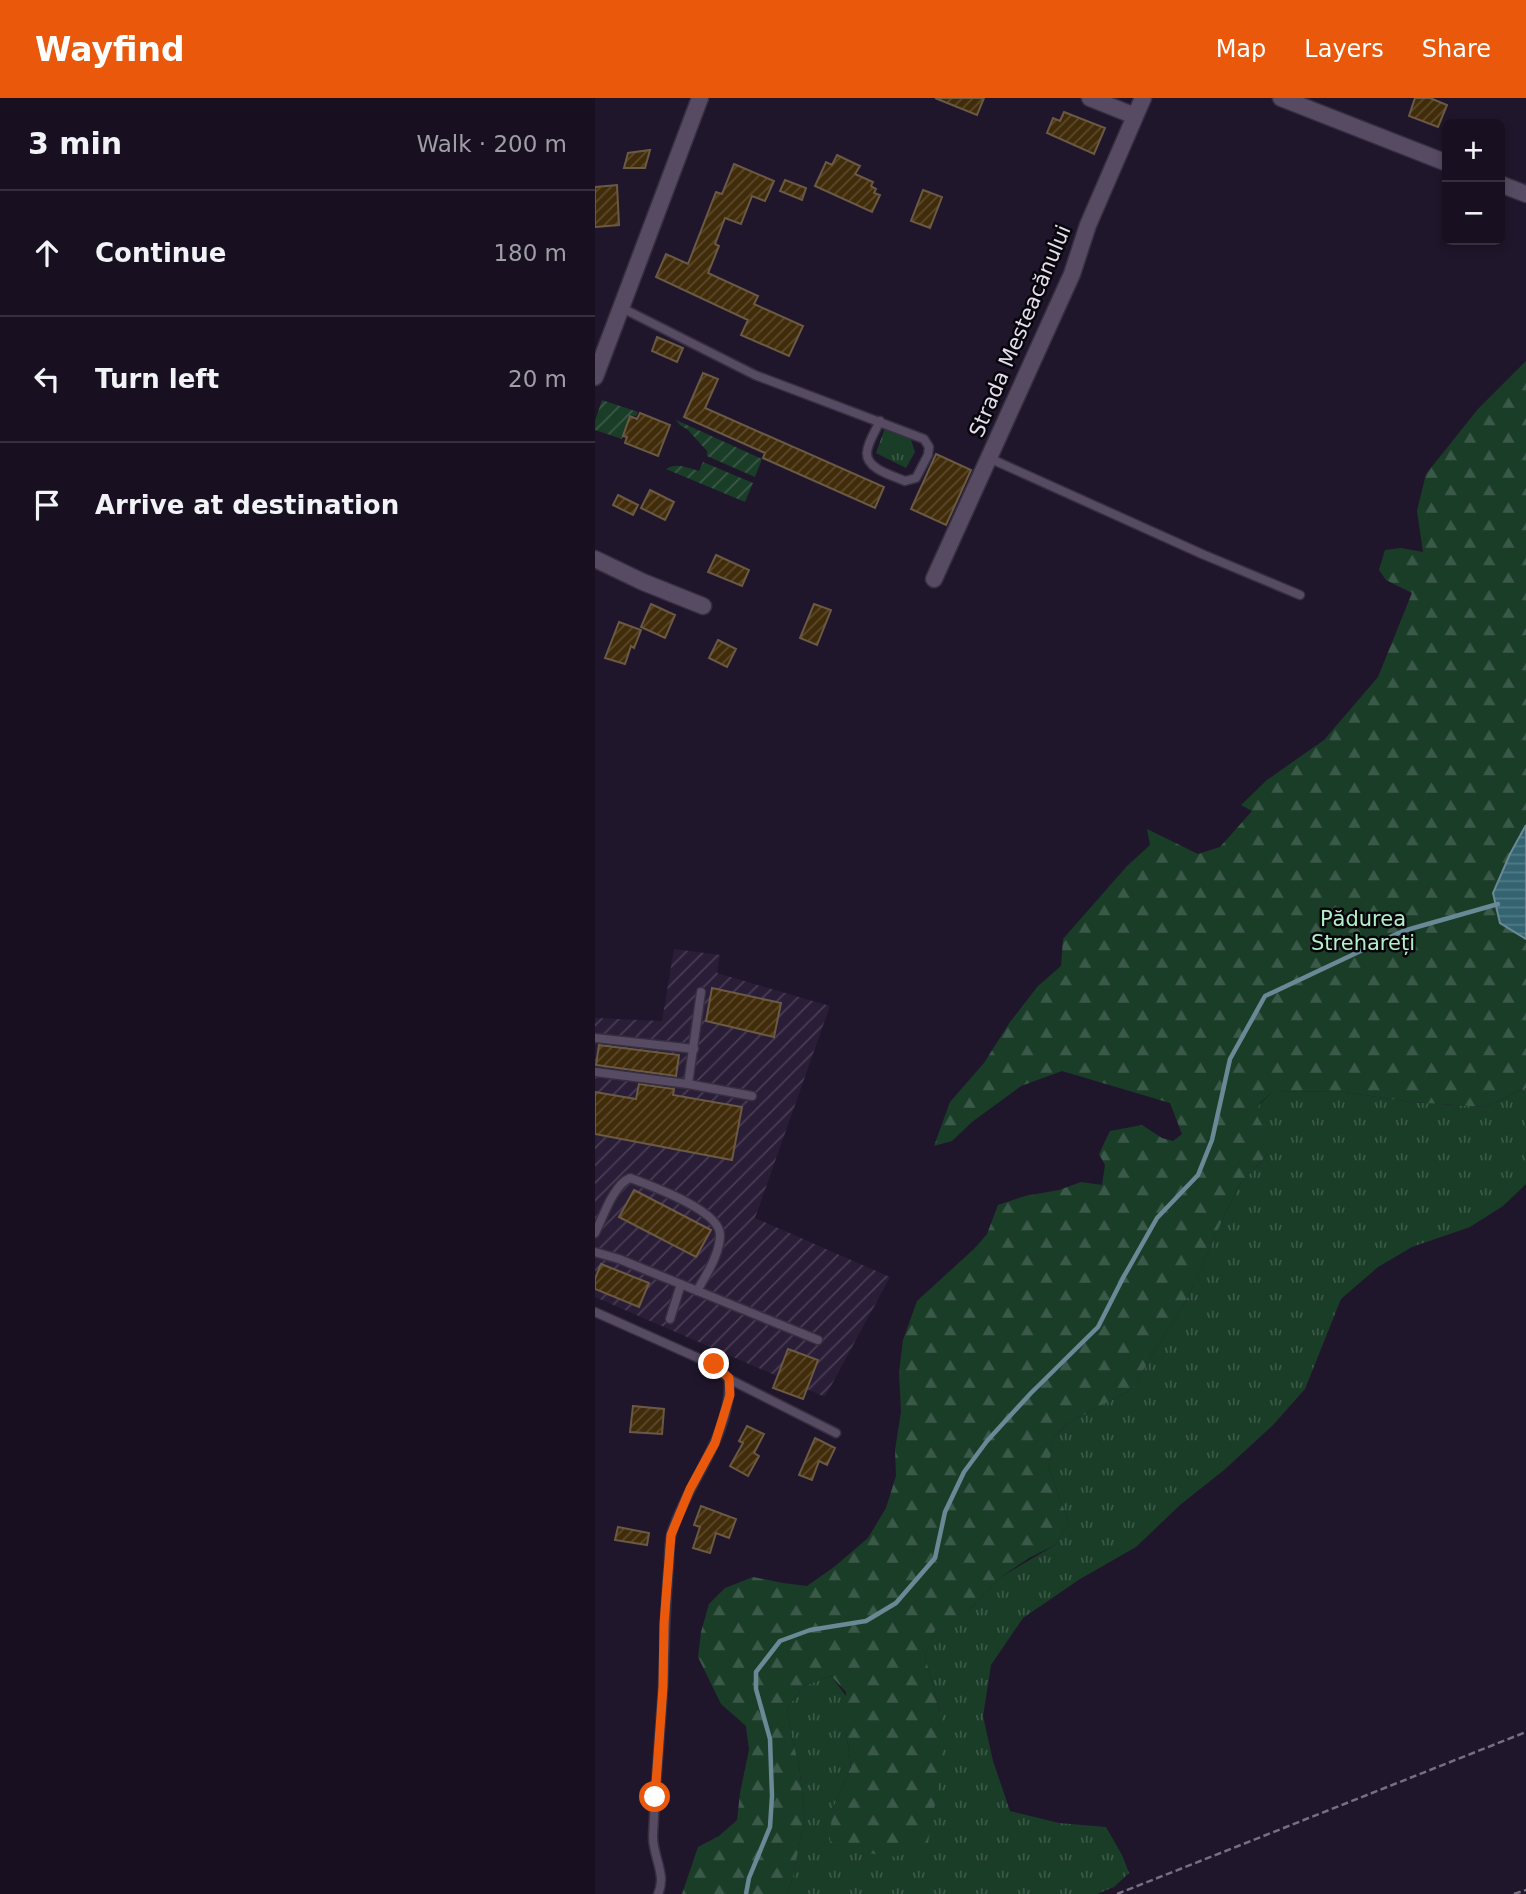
<!DOCTYPE html>
<meta charset="utf-8">
<style>
body{margin:0;font-family:"DejaVu Sans",sans-serif;background:#251e2d;color:#f1f3f6}
.controls{position:absolute;right:21px;top:21px;display:grid;overflow:hidden;border-radius:10px;box-shadow:0 4px 10px #0003}
.controls button{width:63px;height:63px;display:grid;place-items:center;padding:0;border:0;border-bottom:2px solid #36303e;background:#181020;color:#f1f3f6;font:35px sans-serif}
.stop{position:absolute;width:21px;height:21px;margin:-16px;border:5px solid #ea580c;border-radius:50%;background:#fff}
.stop.end{background:#ea580c;border-color:#fff;box-shadow:0 2px 7px #0008}
.list{margin:0;padding:0;list-style:none}
h2{display:flex;justify-content:space-between;align-items:center;height:91px;margin:0;padding:0 28px;font-size:30px}
h2 small{font-size:23px;font-weight:400;color:#9f9da5}
.list li{display:grid;grid-template-columns:46px 1fr auto;gap:21px;align-items:center;box-sizing:border-box;height:126px;padding:0 28px;border-top:2px solid #36303e}
.list b{display:block;font-size:26px;white-space:nowrap}
.list em{font-size:23px;font-style:normal;color:#9f9da5}
.icon{flex:none;width:38px;height:38px;fill:none;stroke:currentColor;stroke-width:2;stroke-linecap:round;stroke-linejoin:round}
.map{position:relative;flex:none;width:931px;height:1796px;overflow:hidden}
header{display:flex;align-items:center;gap:42px;box-sizing:border-box;height:98px;padding:0 35px;background:#ea580c;color:#fff}
header strong{font-size:33px}
nav{display:flex;gap:38px;margin-inline-start:auto;font-size:24px}
main{display:flex}
aside{flex:1;background:#181020}
.map>svg:first-child{display:block}
.industrial{fill:url(#industrial-furrows)}
.grass{fill:url(#grass-tufts)}
.forest{fill:url(#forest-firs)}
.garden{fill:url(#garden-furrows)}
.water{fill:url(#water-rules);stroke:#698996;stroke-width:2}
.lines{fill:none;stroke-linecap:round;stroke-linejoin:round}
.stream{stroke:#698996;stroke-width:4.5}
.building{fill:url(#building-hatch);stroke:#6b5a43;stroke-width:2}
.service-casing{stroke:#362f3f;stroke-width:11}
.minor-casing{stroke:#362f3f;stroke-width:19}
.path{stroke:#776e80;stroke-width:2.5;stroke-dasharray:7 3.5;stroke-linecap:butt}
.service{stroke:#564b63;stroke-width:8}
.minor{stroke:#564b63;stroke-width:16}
.route{stroke:#ea580c;stroke-width:9}
.labels{text-anchor:middle;dominant-baseline:central;stroke-width:5;stroke-linejoin:round;paint-order:stroke}
.street-label{font-size:21px;fill:#e5dfed;stroke:#08050c}
.park-label{font-size:21px;fill:#b2f1c6;stroke:#08050c}
</style>
<header>
<strong>Wayfind</strong>
<nav><a>Map</a><a>Layers</a><a>Share</a></nav>
</header>
<main>
<aside>
<h2>3 min<small>Walk · 200 m</small></h2>
<ul class="list">
<li><svg class="icon" aria-label="ahead" viewBox="0 0 24 24"><path d="M12 20V5M6 11l6-6 6 6"/></svg><div><b>Continue</b></div><em>180 m</em></li>
<li><svg class="icon" aria-label="left" viewBox="0 0 24 24"><path d="M17 20v-9H6M10 6l-5 5 5 5"/></svg><div><b>Turn left</b></div><em>20 m</em></li>
<li><svg class="icon" aria-label="arrive" viewBox="0 0 24 24"><path d="M6 21V4h12l-3 4 3 4H6"/></svg><div><b>Arrive at destination</b></div></li>
</ul>
</aside>
<div class="map">
<svg width="931" height="1796" viewBox="0 0 931 1796">
<defs>
<pattern id="industrial-furrows" width="10" height="10" patternUnits="userSpaceOnUse" patternTransform="scale(1.75)"><rect width="10" height="10" fill="#2a1d37"/><path d="M-1 1l2-2M0 10L10 0M9 11l2-2" fill="none" stroke="#493d54"/></pattern>
<pattern id="grass-tufts" width="24" height="20" patternUnits="userSpaceOnUse" patternTransform="scale(1.75)"><rect width="24" height="20" fill="#1a3d28"/><path d="M3 7l-1-3M5 7V3M7 7l1-3M15 17l-1-3M17 17v-4M19 17l1-3" fill="none" stroke="#3b5948"/></pattern>
<pattern id="forest-firs" width="22" height="20" patternUnits="userSpaceOnUse" patternTransform="scale(1.75)"><rect width="22" height="20" fill="#1a3d28"/><path d="M5 1l3.5 6h-7zM16 11l3.5 6h-7z" fill="#3b5948"/></pattern>
<pattern id="garden-furrows" width="10" height="10" patternUnits="userSpaceOnUse" patternTransform="scale(1.75)"><rect width="10" height="10" fill="#1a3d28"/><path d="M-1 1l2-2M0 10L10 0M9 11l2-2" fill="none" stroke="#3b5948"/></pattern>
<pattern id="water-rules" width="6" height="5" patternUnits="userSpaceOnUse" patternTransform="scale(1.75)"><rect width="6" height="5" fill="#346471"/><path d="M0 2.5h6" fill="none" stroke="#517a86"/></pattern>
<pattern id="building-hatch" width="6" height="6" patternUnits="userSpaceOnUse" patternTransform="scale(1.75)"><rect width="6" height="6" fill="#412c0a"/><path d="M-1 1l2-2M0 6l6-6M5 7l2-2" fill="none" stroke="#5c4a2e"/></pattern>
</defs>
<rect width="100%" height="100%" fill="#20162b"/>
<path class="industrial" d="M79,851l46,6 -3,18 113,33 -75,212 135,59 -65,120 -230,-100v-279l67,3z"/>
<path class="grass" d="M290,330l26,12 4,12 -9,16 -30,-15z
M931,990v96l-23,22 -33,21 -58,20 -34,20 -37,32 -36,90 -32,36 -49,45 -44,35 -44,42 -56,32 -57,39 -32,47 -8,51 10,45 17,50 49,12 47,4 16,28 7,18 -15,14 -17,7h-310l5,-14 13,-62 -6,-53 -7,-26 -5,-31 17,-22 27,-10 15,20v36l5,34 -19,45 109,-94 -16,-61 10,-27 35,-20 31,-32 54,-32 14,-22 -20,-54 4,-31 15,-15 63,-33 57,-93 37,-83 15,-30 28,-30 -8,-31 -5,-9 4,-9 13,-13 66,-1 72,11 75,5z"/>
<path class="forest" d="M931,263v727l-41,19 -75,-5 -72,-11 -66,1 -13,12 -3,10 15,27 -3,13 -28,30 -15,30 -37,83 -57,93 -63,33 -15,15 -4,31 20,54 -14,22 -26,13 -28,19 -31,32 -35,21 -10,26 16,61 1,49 -14,77 -33,14 -33,-5 -32,-11 2,-30 19,-45 -5,-34v-40l-15,-16 -27,10 -17,22 5,31 7,26 6,53 -13,62 -5,14h-105l16,-47 21,-11 18,-16 3,-27 9,-43 -3,-24 -25,-22 -23,-47 3,-25 8,-28 16,-16 28,-11 30,6 24,3 27,-19 34,-29 18,-30 10,-32 -1,-26 6,-38 -2,-40 4,-32 14,-39 58,-53 12,-14 11,-29 27,-9 34,-6 22,-8 21,3 3,-20 -6,-11 11,-23 32,-6 20,13 11,3 9,-7 -12,-31 -108,-32 -41,15 -49,36 -20,19 -18,5 16,-44 34,-39 26,-41 28,-36 23,-20 2,-27 64,-73 23,-21 -3,-16 51,25 22,-7 32,-36 -11,-6 26,-25 57,-40 54,-63 34,-84 -26,-13 -7,-10 6,-20 16,-2 22,4 -6,-41 9,-37 52,-65z"/>
<path class="garden" d="M7,302l36,12 -2,4 -6,-1 -8,24 -27,-9v-9z
M81,322l86,39 -7,18 -48,-21v-5l-19,-21 -8,-5z
M108,364l50,21 -8,19 -79,-33c10,-7 22,-1 33,2z"/>
<path class="water" d="M931,727v114l-26,-16 -7,-30 17,-39z"/>
<g class="lines">
<path class="stream" d="M151,1796l3,-16 21,-51 2,-31 -2,-57 -14,-50v-17l24,-31 30,-11 56,-9 30,-18 39,-45 10,-46 19,-40 23,-31 44,-48 67,-66 25,-49 34,-60 41,-43 14,-35 18,-81 35,-63 138,-65 95,-27"/>
</g>
<path class="building" d="M340,0h49l-7,17z
M820,0h15l17,7 -9,22 -29,-11z
M469,14l41,16 -11,26 -47,-21 6,-15 7,3z
M55,52l-5,18h-21l4,-15z
M242,57l23,11 -5,8 18,8 -2,4 5,3 -2,4 6,2 -8,17 -57,-26 11,-24 6,3z
M139,66l40,17 -9,20 -13,-5 -11,28 -16,-6 -10,26 4,2 -11,27 50,23 -4,8 49,22 -14,30 -48,-21 7,-15 -92,-43 10,-23 22,10 28,-72 6,2z
M190,82l21,8 -4,12 -22,-9z
M22,87l2,40 -24,2v-40z
M328,92l19,7 -12,31 -19,-7z
M62,239l26,11 -6,14 -25,-11z
M108,275l15,6 -13,29 179,79 -9,21 -112,-50 2,-5 -81,-36z
M45,315l30,12 -12,31 -33,-13 2,-6 -4,-1 7,-20 7,3z
M341,356l35,16 -25,55 -35,-16z
M55,392l24,12 -9,18 -24,-12z
M23,397l20,10 -5,10 -20,-10z
M121,457l33,15 -7,16 -34,-14z
M56,506l24,11 -10,23 -24,-11z
M219,506l17,6 -14,35 -17,-7z
M24,524l22,8 -7,18 -3,-2 -6,18 -20,-6z
M123,542l18,9 -9,18 -18,-9z
M117,890l69,15 -7,34 -68,-16z
M4,947l80,10 -3,21 -80,-11z
M44,986l35,5 -1,6 69,12 -10,53 -137,-26v-42l41,7z
M39,1092l77,40 -15,27 -77,-40z
M6,1166l48,19 -10,24 -44,-18v-10z
M193,1251l30,11 -15,39 -30,-11z
M38,1308l31,3 -2,25 -32,-2z
M152,1328l17,8 -10,19 5,3 -11,20 -18,-10 13,-23 -4,-2z
M220,1340l20,10 -8,17 -8,-4 -7,19 -13,-5z
M106,1408l35,13 -7,19 -13,-5 -6,20 -17,-5 7,-21 -6,-2z
M23,1429l31,6 -2,12 -32,-5z"/>
<g class="lines">
<defs>
<path id="service" d="M25,209l135,68 169,64 5,8 -1,8 -12,23 -11,3c-11,-5 -39,-12 -38,-28 0,-10 9,-23 13,-32
M394,360l213,96 98,41
M0,940l99,11
M0,974l93,12 64,12
M93,986l13,-92
M0,1135c8,-16 19,-49 35,-55 21,8 90,32 90,57 0,19 -14,40 -23,56
M0,1154l24,7 199,81
M0,1214l119,53 15,14c3,56 -41,102 -57,153 -3,10 -3,22 -3,32 -4,41 -4,82 -6,123 -3,50 -8,100 -10,150 0,20 14,38 5,57
M75,1221l11,-35
M134,1281l107,54"/>
<path id="minor" d="M495,0l45,18
M686,0l166,65
M905,86l26,10
M0,279l105,-279
M0,461l48,23 60,24
M339,481l138,-305 16,-49 55,-127"/>
</defs>
<use href="#service" class="service-casing"/>
<use href="#minor" class="minor-casing"/>
<path class="path" d="M522,1796l409,-162
M919,1796l12,-4"/>
<use href="#service" class="service"/>
<use href="#minor" class="minor"/>
</g>
<g class="lines">
<path class="route" d="M60,1699l8,-110 1,-64 7,-88 19,-46 25,-46 15,-48 -1,-17 -15,-14"/>
</g>
<g class="labels">
<g class="street-label">
<text transform="translate(425 233) rotate(-67)">Strada Mesteacănului</text>
</g>
<g class="park-label">
<text x="768" y="821">Pădurea<tspan x="768" dy="24">Strehareți</tspan></text>
</g>
</g>
</svg>
<div class="controls">
<button>+</button>
<button>−</button>
</div>
<div class="stop" style="left:60px;top:1699px"></div>
<div class="stop end" style="left:119px;top:1266px"></div>
</div>
</main>
